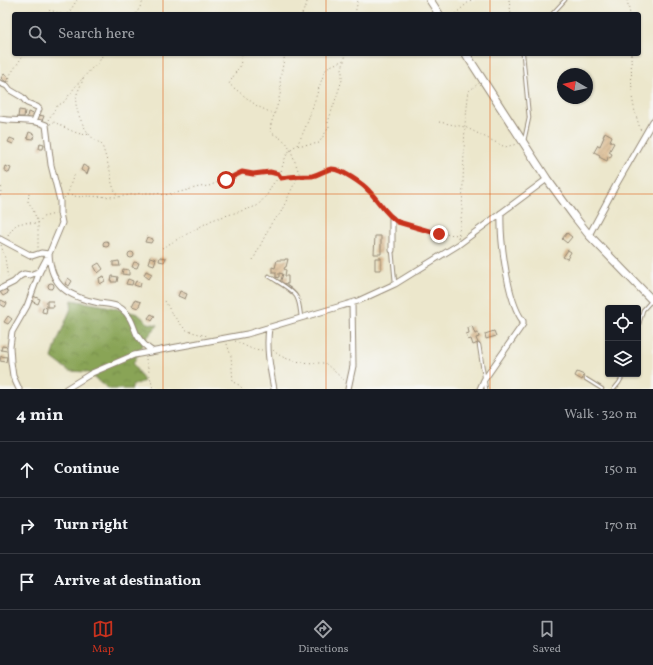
<!DOCTYPE html>
<meta charset="utf-8">
<style>
body{margin:0;font-family:Vollkorn,serif;background:#20242c;color:#f1f3f6}
.controls{position:absolute;right:12px;bottom:12px;display:grid;overflow:hidden;border-radius:4px;box-shadow:0 1px 3px #0004}
.controls button{width:36px;height:36px;display:grid;place-items:center;padding:0;border:0;border-bottom:1px solid #363941;background:#171b24;color:#f1f3f6;font:20px sans-serif}
.compass{position:absolute;left:557px;top:68px;width:36px;height:36px;border-radius:50%;background:#171b24;box-shadow:0 1px 3px #0004;rotate:279deg}
.stop{position:absolute;width:12px;height:12px;margin:-9px;border:3px solid #c8321e;border-radius:50%;background:#fff}
.stop.end{background:#c8321e;border-color:#fff;box-shadow:0 1px 4px #0008}
.list{margin:0;padding:0;list-style:none}
h2{display:flex;justify-content:space-between;align-items:center;height:52px;margin:0;padding:0 16px;font-size:17px}
h2 small{font-size:13px;font-weight:400;color:#9ea1a6}
.list li{display:grid;grid-template-columns:26px 1fr auto;gap:12px;align-items:center;box-sizing:border-box;height:56px;padding:0 16px;border-top:1px solid #363941}
.list b{display:block;font-size:15px;white-space:nowrap}
.list em{font-size:13px;font-style:normal;color:#9ea1a6}
.icon{flex:none;width:22px;height:22px;fill:none;stroke:currentColor;stroke-width:2;stroke-linecap:round;stroke-linejoin:round}
.map{position:relative;flex:none;width:653px;height:389px;overflow:hidden}
.search{position:absolute;background:#171b24;box-shadow:0 1px 3px #0004;left:12px;right:12px;top:12px;height:44px;display:flex;align-items:center;gap:10px;box-sizing:border-box;padding:0 14px;border-radius:4px;color:#9ea1a6;font-size:15px}
.sheet{height:220px;background:#171b24}
nav{display:flex;justify-content:space-around;align-items:center;box-sizing:border-box;height:56px;border-top:1px solid #363941;background:#171b24;font-size:11px;color:#9ea1a6}
nav a{display:grid;justify-items:center;gap:2px}
nav .on{color:#c8321e}
.map>svg:first-child{display:block}
.forest{fill:url(#forest-crowns);stroke:#62673a}
.building{fill:url(#building-hatch)}
.lines{fill:none;stroke-linecap:round;stroke-linejoin:round}
.lane-casing{stroke:#948875;stroke-width:4.5}
.street-casing{stroke:#948875;stroke-width:7}
.secondary-casing{stroke:#948875;stroke-width:9}
.path{stroke:#948875;stroke-width:1;stroke-dasharray:1 3;stroke-linecap:butt}
.lane{stroke:#fff;stroke-width:2.5}
.street{stroke:#fff;stroke-width:5}
.secondary{stroke:#fff;stroke-width:7}
.route{stroke:#c8321e;stroke-width:5}
.grid{fill:none;stroke:#df570d;stroke-width:1;stroke-opacity:0.55}
</style>
<div class="map">
<svg width="653" height="389" viewBox="0 0 653 389">
<defs>
<pattern id="forest-crowns" width="20" height="18" patternUnits="userSpaceOnUse"><rect width="20" height="18" fill="#89a456"/><path d="M2 6a3 3 0 1 1 6 0M12 15a3 3 0 1 1 6 0" fill="none" stroke="#718647"/></pattern>
<pattern id="building-hatch" width="6" height="6" patternUnits="userSpaceOnUse"><rect width="6" height="6" fill="#dbbc93"/><path d="M-1 1l2-2M0 6l6-6M5 7l2-2" fill="none" stroke="#b39977"/></pattern>
</defs>
<rect width="100%" height="100%" fill="#f6f6f2"/>
<filter id="ink" filterUnits="userSpaceOnUse"><feTurbulence type="fractalNoise" baseFrequency=".025" numOctaves="2"/><feDisplacementMap in="SourceGraphic" scale="8" xChannelSelector="R" yChannelSelector="G"/><feConvolveMatrix kernelMatrix="1 2 1 2 8 2 1 2 1" color-interpolation-filters="sRGB"/></filter>
<filter id="wash" filterUnits="userSpaceOnUse"><feTurbulence type="fractalNoise" baseFrequency=".012" numOctaves="4" result="noise"/><feDisplacementMap in="SourceGraphic" scale="16" xChannelSelector="R" yChannelSelector="G"/><feGaussianBlur stdDeviation="0.9" result="paint"/><feColorMatrix in="noise" values="0 0 0 0 0 0 0 0 0 0 0 0 0 0 0 0 0 1.4 0 .05"/><feComposite in="paint" operator="in"/></filter>
<g filter="url(#wash)">
<rect width="100%" height="100%" fill="#ece7cc"/>
<path class="forest" d="M72,300l34,6 32,8 10,9 10,2 -14,16 -11,23 11,17 -12,5v3h-23l-22,-17 -18,-1 -17,-13 5,-16 14,-34z"/>
<g id="blocks">
<path class="building" d="M4,74l5,4 -3,4 -5,-4z
M19,110l6,1 -1,6h-6z
M28,112l6,2 -2,5 -5,-2z
M38,115l6,1 -2,5 -5,-2z
M29,132l5,2 -1,5 -6,-1z
M605,132l7,4 -2,5 4,2 -5,9 3,2 -2,4 -2,-1 -1,4 -8,-4 1,-2 -6,-3 4,-7 2,1 4,-9h-1z
M10,138l5,2 -2,4 -5,-2z
M40,143l4,1 -1,5h-4z
M83,165l6,3 -2,6 -6,-4z
M5,166l6,2 -2,5 -5,-3z
M567,233l5,4 -5,6 -5,-4z
M375,236h6v18h-7z
M147,237l6,2 -2,4 -6,-1z
M103 244a3 3 0 1 1 6 0a3 3 0 1 1-6 0Z
M568,250l3,2 -4,7 -4,-2z
M128 255a3 3 0 1 1 6 0a3 3 0 1 1-6 0Z
M150,257l6,2 -2,6 -6,-2z
M160,257l6,1 -2,4 -5,-1z
M375,258h6v12h-6z
M285,259h3l-2,8h-1l-1,2 2,1 -1,6h3v8l-8,-1 3,-9 -4,-1v4l-3,1v-6h-4v-5l3,1 2,-8h8z
M119,261l1,5h-7v-4z
M134,262l5,1 -2,5 -5,-1z
M99,263l4,6 -5,4 -4,-7z
M123,269l6,1v5l-7,-1z
M146,271l6,3 -3,5 -5,-4z
M104,276l1,5 -5,3 -1,-6z
M112,276l6,1 -1,5h-6z
M68,278l4,3 -3,5 -4,-2z
M128,279l5,2 -1,4 -6,-1z
M136,281l5,2 -1,4 -6,-2z
M48 286a3 3 0 1 1 6 0a3 3 0 1 1-6 0Z
M5,288l3,5 -5,3 -3,-4z
M180,291l7,3 -2,5 -7,-3z
M33,296l7,3 -2,5 -7,-3z
M1,300l6,3 -2,4 -5,-3z
M135,300l6,2 -3,6 -6,-2z
M47,301h6l1,6h-7z
M43,307l4,1 -1,5 -4,-1z
M151,314l4,2 -3,5 -4,-3z
M8,316l4,3 -4,5 -4,-2z
M472,326l3,8 3,-1 1,4 -3,1 2,5 -5,2 -2,-6 -3,1 -2,-6 3,-1 -1,-5z
M494,331l2,5 -10,3 -1,-5z
M2,346l6,1 -1,4 -6,-1z
M1,356l6,1 -1,5 -6,-1z
M577,372l7,3 -2,5 -7,-4z"/>
</g>
</g>
<g filter="url(#ink)">
<use href="#blocks" fill-opacity="0" stroke="#948875" stroke-width="1"/>
<g class="lines">
<defs>
<path id="lane" d="M552,14l13,-14
M523,54l6,64 -5,23
M392,250l3,33
M269,276c8,6 25,14 28,22 3,6 3,13 4,19
M638,328l5,-18 9,-10
M479,345l7,44
M586,379l16,10
M614,389l5,-6 5,-9"/>
<path id="street" d="M0,83l7,3 3,4 12,7 5,6 10,4 2,2 -5,12
M0,119c16,3 32,-1 46,6l5,40 9,36v12l2,10 -13,31 -9,17 -13,35 -15,26 -2,15 1,15 2,14 6,13
M589,235l27,-50 37,-64
M0,239l32,17 9,-3 8,1c2,33 20,43 50,49 8,1 17,1 23,6 9,7 11,17 15,26 4,7 9,12 15,16
M392,250v-31
M0,289l14,-7 6,-6 4,-2 6,1 10,-4
M269,328c-3,21 1,40 5,61
M66,389l26,-16 42,-18 113,-21 111,-33 37,-17 63,-39 89,-66
M348,389l5,-23 -1,-63
M480,389l4,-9 39,-56v-3c-16,-20 -23,-82 -22,-108"/>
<path id="secondary" d="M430,0l9,14
M466,54l81,125 27,37 15,19 64,66"/>
</defs>
<use href="#lane" class="lane-casing"/>
<use href="#street" class="street-casing"/>
<use href="#secondary" class="secondary-casing"/>
<path class="path" d="M509,0l2,14
M627,0l3,14
M47,14l3,-4 11,4
M68,14l9,-14
M136,14l8,-14
M302,14l6,-14
M355,14l3,-14
M455,14l16,-14
M242,54l-2,13 -3,3 -8,14 28,22 17,8
M285,54l-5,26 1,11 -2,7v2l-8,24 -1,8c5,3 15,8 18,13 5,9 8,21 12,30
M631,54l1,43 3,15 6,20
M83,78c-1,7 -6,13 -7,20 -2,11 9,35 19,42 3,2 4,2 7,5l9,29 1,10 5,12
M9,82l1,-7 14,-21
M48,120l9,-14 7,-4 11,-15 17,-19 6,-4 5,-10
M439,122l26,5 40,20 12,-3
M50,124l4,-2c11,5 25,15 36,12
M297,145c13,-23 18,-49 28,-74l3,-4 16,-7
M29,193l-1,9 4,5 6,16v26
M67,195l14,2 4,-1 33,1 24,-4h15l7,2 12,-2 23,-6 10,-1 32,-14c12,6 26,-3 39,4 2,-9 6,-27 16,-30 7,-2 16,-1 23,-3l10,-16 -1,-5 14,-42v-11l4,-15
M0,196l2,-11
M64,198c7,-6 5,-16 11,-23
M397,221l42,13 23,1
M8,236c8,-16 13,-13 30,-13l5,-6 12,-3
M458,238l4,-26 3,-89c2,-10 2,-21 4,-32l10,-8
M1,245l4,13 3,21
M162,248l50,-28 45,-14 10,-11 5,-10 8,-9 1,2 17,-3 15,1 20,-7 9,3 17,10 10,9 20,23
M253,260l19,-38 8,-8 18,-38
M165,301l7,13 12,14 4,3 19,5
M235,341l17,8 10,1
M227,344l4,12 2,26 6,3 4,4
M273,350c12,13 36,13 52,13l19,17
M146,359l7,30"/>
<use href="#lane" class="lane"/>
<use href="#street" class="street"/>
<use href="#secondary" class="secondary"/>
</g>
</g>
<g class="lines" filter="url(#ink)">
<path class="route" d="M226,180l16,-8 11,2 17,-2 8,2 3,4c11,-2 21,-2 31,-2 7,-1 14,-7 20,-7 9,0 31,15 37,22 9,9 17,24 29,31l41,12"/>
</g>
<path class="grid" d="M163,0v14M326,0v14M490,0v14M163,54v335M326,54v335M490,54v335M0,194h653"/>
</svg>
<div class="controls">
<button><svg class="icon" aria-label="locate" viewBox="0 0 24 24"><circle cx="12" cy="12" r="6"/><path d="M12 2v4M12 18v4M2 12h4M18 12h4"/></svg></button>
<button><svg class="icon" aria-label="layers" viewBox="0 0 24 24"><path d="M12 4l9 5-9 5-9-5zM3 14l9 5 9-5"/></svg></button>
</div>
<svg class="compass" viewBox="-18 -18 36 36"><path d="M0-13l5 13h-10z" fill="#e53935"/><path d="M0 13l5-13h-10z" fill="#9ea1a6"/></svg>
<div class="stop" style="left:226px;top:180px"></div>
<div class="stop end" style="left:439px;top:234px"></div>
<div class="search"><svg class="icon" aria-label="search" viewBox="0 0 24 24"><circle cx="10" cy="10" r="6"/><path d="M15 15l6 6"/></svg>Search here</div>
</div>
<section class="sheet">
<h2>4 min<small>Walk · 320 m</small></h2>
<ul class="list">
<li><svg class="icon" aria-label="ahead" viewBox="0 0 24 24"><path d="M12 20V5M6 11l6-6 6 6"/></svg><div><b>Continue</b></div><em>150 m</em></li>
<li><svg class="icon" aria-label="right" viewBox="0 0 24 24"><path d="M7 20v-9h11M14 6l5 5-5 5"/></svg><div><b>Turn right</b></div><em>170 m</em></li>
<li><svg class="icon" aria-label="arrive" viewBox="0 0 24 24"><path d="M6 21V4h12l-3 4 3 4H6"/></svg><div><b>Arrive at destination</b></div></li>
</ul>
</section>
<nav>
<a class="on"><svg class="icon" aria-label="map" viewBox="0 0 24 24"><path d="M3 6l6-2 6 2 6-2v14l-6 2-6-2-6 2zM9 4v14M15 6v14"/></svg>Map</a>
<a><svg class="icon" aria-label="directions" viewBox="0 0 24 24"><path d="M12 3l9 9-9 9-9-9zM9 14v-3h6M13 9l2 2-2 2"/></svg>Directions</a>
<a><svg class="icon" aria-label="saved" viewBox="0 0 24 24"><path d="M7 4h10v16l-5-4-5 4z"/></svg>Saved</a>
</nav>
